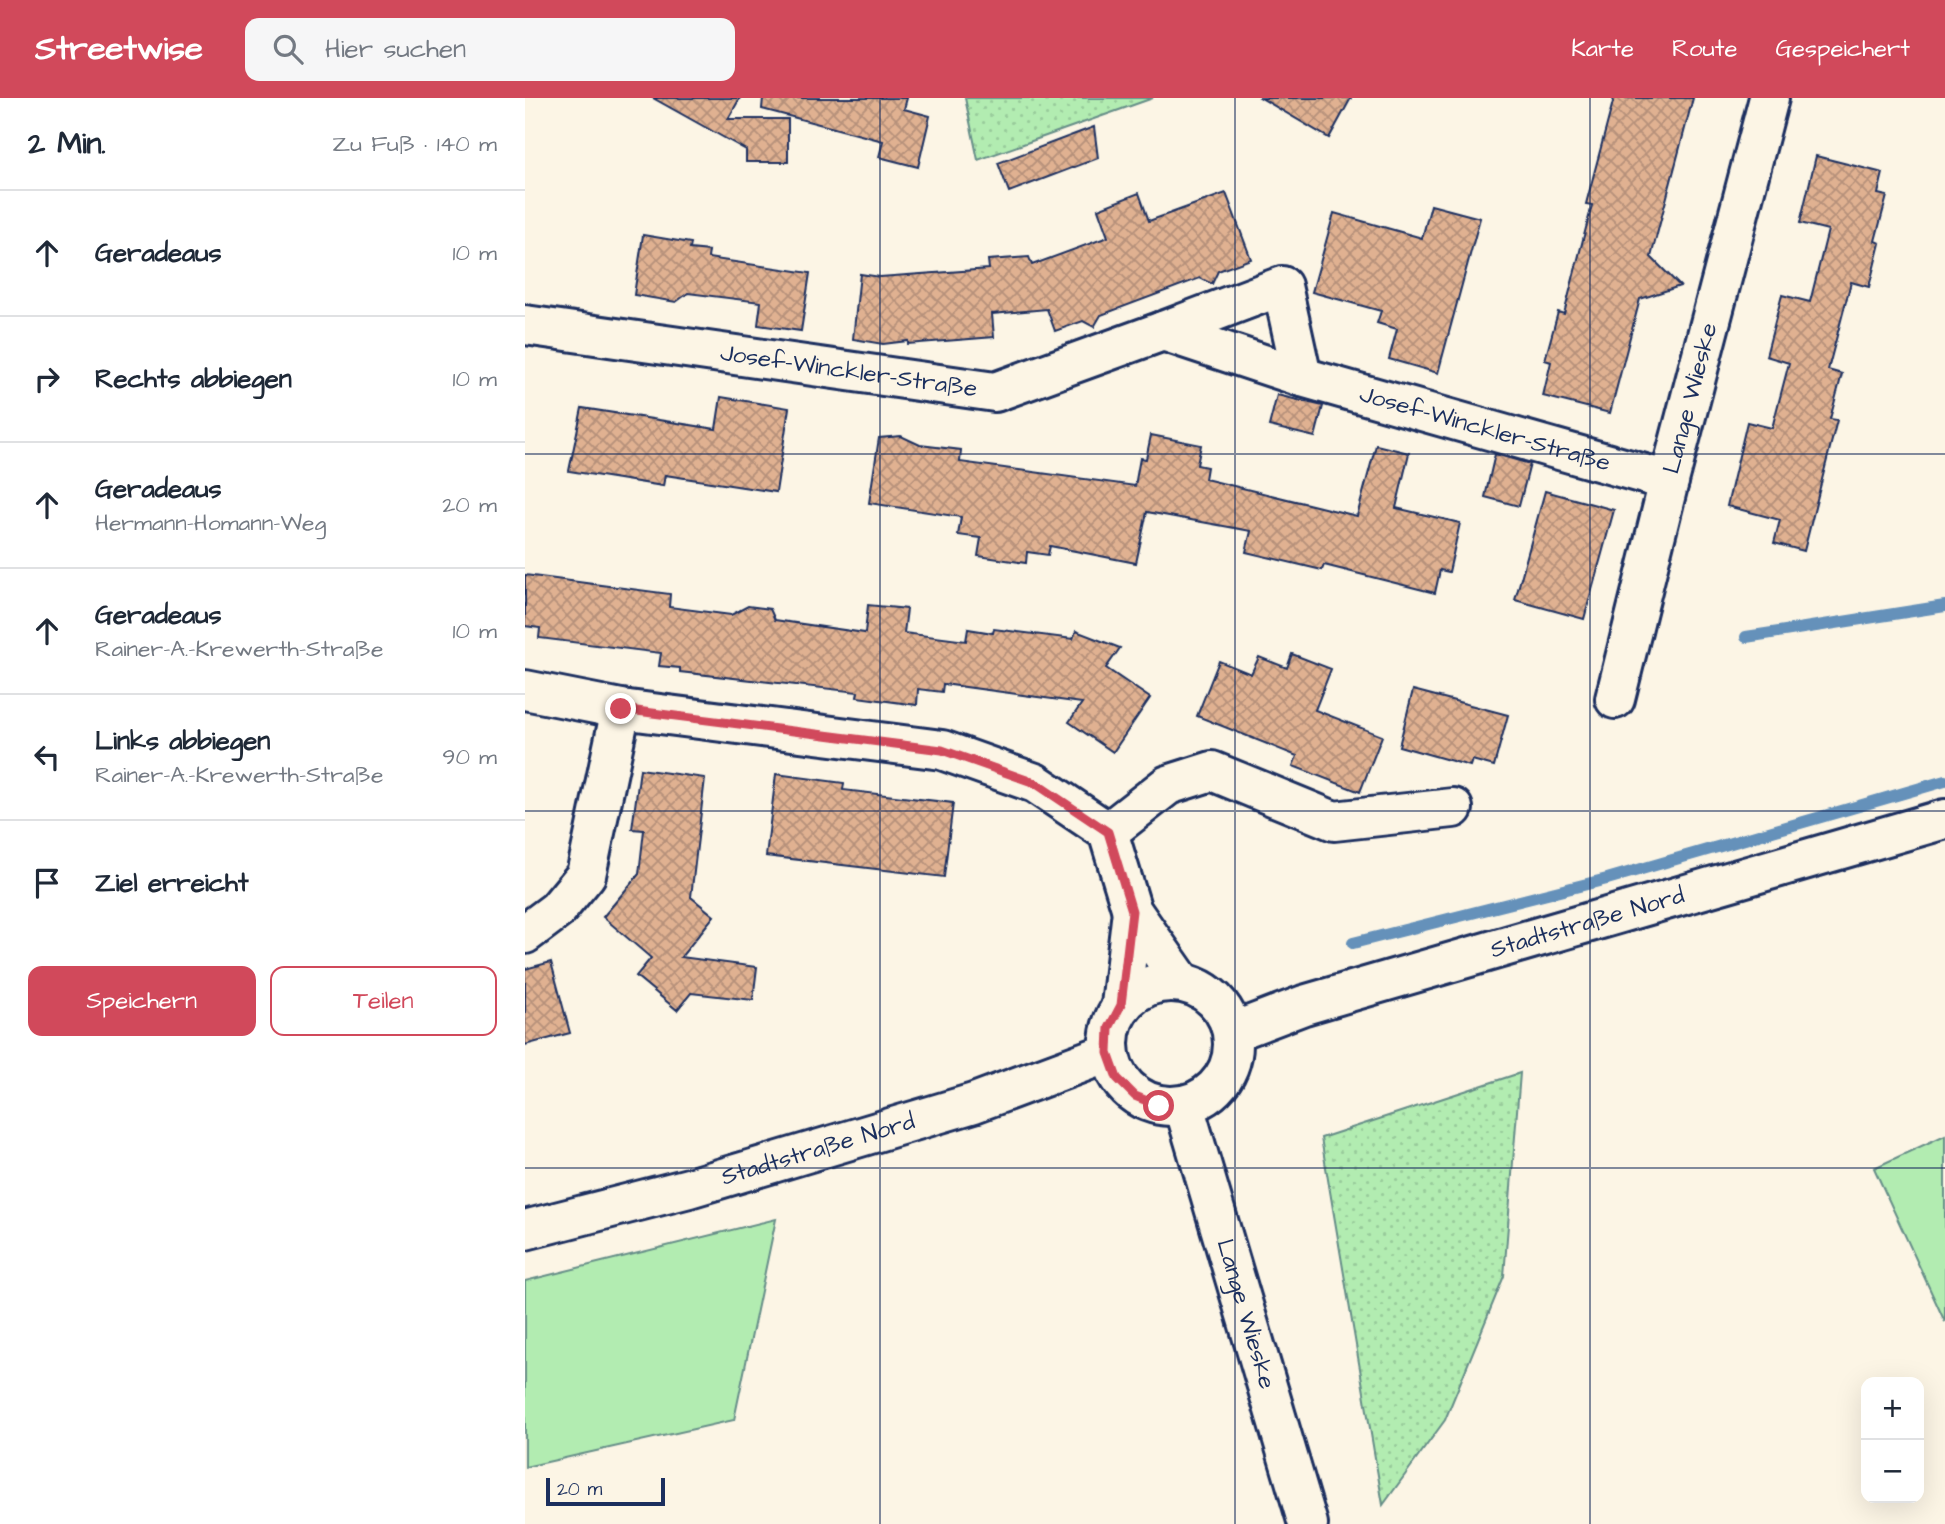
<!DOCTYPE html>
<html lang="de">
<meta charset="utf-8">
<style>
body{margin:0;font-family:"Architects Daughter",sans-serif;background:#f6f6f7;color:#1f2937}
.controls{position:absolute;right:21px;bottom:21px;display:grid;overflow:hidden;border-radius:14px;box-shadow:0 7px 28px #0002}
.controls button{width:63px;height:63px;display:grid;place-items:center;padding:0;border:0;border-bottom:2px solid #e0e1e3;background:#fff;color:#1f2937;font:35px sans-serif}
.scale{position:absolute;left:21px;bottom:18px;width:119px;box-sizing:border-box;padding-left:7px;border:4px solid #1b2f5e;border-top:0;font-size:19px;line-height:24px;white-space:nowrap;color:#1b2f5e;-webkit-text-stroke:5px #fcf5e5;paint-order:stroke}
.stop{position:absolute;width:21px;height:21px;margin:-16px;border:5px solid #d1495b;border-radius:50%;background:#fff}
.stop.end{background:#d1495b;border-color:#fff;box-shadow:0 2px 7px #0008}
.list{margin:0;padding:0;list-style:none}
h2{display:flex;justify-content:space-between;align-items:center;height:91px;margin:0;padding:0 28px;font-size:30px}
h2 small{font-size:23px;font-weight:400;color:#747a83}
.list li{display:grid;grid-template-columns:46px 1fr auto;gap:21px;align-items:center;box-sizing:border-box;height:126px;padding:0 28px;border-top:2px solid #e0e1e3}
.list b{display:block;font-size:26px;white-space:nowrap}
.list p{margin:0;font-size:23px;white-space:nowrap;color:#747a83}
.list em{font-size:23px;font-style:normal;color:#747a83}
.actions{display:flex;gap:14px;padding:21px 28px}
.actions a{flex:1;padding:16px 0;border:2px solid #d1495b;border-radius:14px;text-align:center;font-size:24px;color:#d1495b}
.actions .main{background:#d1495b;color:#fff}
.icon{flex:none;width:38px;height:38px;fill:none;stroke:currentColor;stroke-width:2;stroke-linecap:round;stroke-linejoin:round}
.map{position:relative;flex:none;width:1420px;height:1426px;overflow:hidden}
header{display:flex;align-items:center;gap:42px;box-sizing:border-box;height:98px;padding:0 35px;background:#d1495b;color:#fff}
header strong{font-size:33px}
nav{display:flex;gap:38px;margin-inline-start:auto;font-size:24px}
.search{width:490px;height:63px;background:#f6f6f7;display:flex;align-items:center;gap:18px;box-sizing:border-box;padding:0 24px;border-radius:14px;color:#747a83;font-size:26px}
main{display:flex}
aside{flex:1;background:#fff}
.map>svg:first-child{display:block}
.grass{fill:#b2ecb1;stroke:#668e88;stroke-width:2}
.park{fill:url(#park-dots);stroke:#668e88;stroke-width:2}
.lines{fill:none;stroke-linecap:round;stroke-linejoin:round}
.stream{stroke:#6591ba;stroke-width:12}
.building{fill:url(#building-cross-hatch);stroke:#1b2f5e;stroke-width:2}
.minor-casing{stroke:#1b2f5e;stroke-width:44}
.tertiary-casing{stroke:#1b2f5e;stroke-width:44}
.secondary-casing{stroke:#1b2f5e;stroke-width:44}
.minor{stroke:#fcf5e5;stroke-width:38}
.tertiary{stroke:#fcf5e5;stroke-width:38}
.secondary{stroke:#fcf5e5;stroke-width:38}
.route{stroke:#d1495b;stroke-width:9}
.grid{fill:none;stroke:#1b2f5e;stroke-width:2;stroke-opacity:0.55}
.labels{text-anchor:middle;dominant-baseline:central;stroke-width:5;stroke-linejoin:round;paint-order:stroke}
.street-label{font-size:24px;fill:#1b2f5e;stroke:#fcf5e5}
</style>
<header>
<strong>Streetwise</strong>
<div class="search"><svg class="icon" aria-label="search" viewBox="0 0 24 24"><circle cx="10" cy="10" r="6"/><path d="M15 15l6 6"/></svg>Hier suchen</div>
<nav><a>Karte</a><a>Route</a><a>Gespeichert</a></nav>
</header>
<main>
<aside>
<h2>2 Min.<small>Zu Fuß · 140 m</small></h2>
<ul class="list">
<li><svg class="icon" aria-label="ahead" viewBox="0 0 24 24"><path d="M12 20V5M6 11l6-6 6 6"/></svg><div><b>Geradeaus</b></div><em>10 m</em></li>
<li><svg class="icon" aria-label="right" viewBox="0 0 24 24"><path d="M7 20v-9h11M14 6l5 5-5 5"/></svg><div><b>Rechts abbiegen</b></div><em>10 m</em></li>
<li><svg class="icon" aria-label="ahead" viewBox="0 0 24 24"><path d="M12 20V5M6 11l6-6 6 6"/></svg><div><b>Geradeaus</b><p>Hermann-Homann-Weg</p></div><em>20 m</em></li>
<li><svg class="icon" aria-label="ahead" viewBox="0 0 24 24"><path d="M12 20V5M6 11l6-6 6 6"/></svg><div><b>Geradeaus</b><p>Rainer-A.-Krewerth-Straße</p></div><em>10 m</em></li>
<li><svg class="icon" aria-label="left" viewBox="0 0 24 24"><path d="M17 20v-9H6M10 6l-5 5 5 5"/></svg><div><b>Links abbiegen</b><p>Rainer-A.-Krewerth-Straße</p></div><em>90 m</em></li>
<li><svg class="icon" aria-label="arrive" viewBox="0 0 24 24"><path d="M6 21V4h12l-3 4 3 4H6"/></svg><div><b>Ziel erreicht</b></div></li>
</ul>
<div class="actions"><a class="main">Speichern</a><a>Teilen</a></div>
</aside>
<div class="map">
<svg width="1420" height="1426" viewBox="0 0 1420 1426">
<defs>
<pattern id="park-dots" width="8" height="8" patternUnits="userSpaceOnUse" patternTransform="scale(1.75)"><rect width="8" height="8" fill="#b2ecb1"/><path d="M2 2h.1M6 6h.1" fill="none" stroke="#98cb9b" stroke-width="1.8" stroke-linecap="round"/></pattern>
<pattern id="building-cross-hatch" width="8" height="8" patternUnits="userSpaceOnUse" patternTransform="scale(1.75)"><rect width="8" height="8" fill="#e0b191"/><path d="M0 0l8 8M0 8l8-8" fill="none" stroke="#b5907a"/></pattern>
</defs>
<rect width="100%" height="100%" fill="#fcf5e5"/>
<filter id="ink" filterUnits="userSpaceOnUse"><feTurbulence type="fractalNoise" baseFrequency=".0143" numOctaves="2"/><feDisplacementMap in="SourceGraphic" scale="14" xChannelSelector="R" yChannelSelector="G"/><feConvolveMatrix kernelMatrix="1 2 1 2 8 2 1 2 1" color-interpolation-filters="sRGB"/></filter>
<g filter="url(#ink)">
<path class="grass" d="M1420,1037v187l-71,-154z
M251,1121l-42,201 -209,47v-186z"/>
<path class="park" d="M440,0h188l-175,62z
M995,975l-16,203 -59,144 -62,85 -62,-367z"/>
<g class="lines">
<path class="stream" d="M1221,539l199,-31
M828,845l254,-64 338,-98"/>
</g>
<path class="building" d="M128,0h87l-12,21h60v43h-42v-12z
M238,0h144l-3,11 26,7 -12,51 -39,-10 4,-16 -121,-32z
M736,0h90l-22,40z
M1089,0h79l-42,159 29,29 -40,13 -30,114 -67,-17 8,-34 -6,-2 13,-48 6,2 16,-63 12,-46 -6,-1z
M569,29l4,31 -89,34 -11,-29z
M1291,58l67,17 -5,21 9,2 -12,45 5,2 -11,44 -18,-5 -23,88 14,4 -12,45 7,1 -33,131 -30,-8 6,-23 -53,-14 20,-84 25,6 17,-65 -23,-7 16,-61 28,7 18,-72 -28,-7z
M614,95l10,28 77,-28 25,66 -33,12 -6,13 -12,-6 -99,37 -7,12 -11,-6 -28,10 -8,-22 -55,5 2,23 -86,7v-3l-25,3 -30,-5 7,-65 20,3 109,-8 -1,-9 41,-3 3,8 76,-28 -10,-28z
M906,107l49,13 -42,155 -49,-14 8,-30 -20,-6 4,-12 -69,-19 22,-79 88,25z
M118,137l48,8 -1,6 19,2 -1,7 102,15 -9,58 -43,-6 3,-23 -73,-9 -12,9 -42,-7z
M752,297l46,11 -8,31 -46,-11z
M196,299l68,11 -13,84 -111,-17 -2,11 -94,-15 13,-63 134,21z
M626,337l50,10 -4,20 10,2 -2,12 152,37 19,-71 33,8 -13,55 64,15 -11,49 -9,-2 -5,23 -111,-28 -2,5 -76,-18 5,-21 -104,-19 -11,51 -86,-17 -2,9 -21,-3 -1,11 -48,-7 3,-18 -23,-3 3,-18 -92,-14 10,-65 22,-2 19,9 41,5 -1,12 175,24 5,-28 6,1z
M970,356l35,10 -11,42 -34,-9z
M1020,393l69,19 -30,109 -69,-19z
M0,477l145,19 -1,13 62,8 17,-9 22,3 5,11 90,13 3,-28 39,4 -3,24 62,8 2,-12 25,4 1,-4 79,10 3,-8 44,17 -14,20 44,30 -37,54 -44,-30 13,-19 -139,-19 -1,8 -24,-3 -1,16 -60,-8 1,-5 -178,-20v-4l-21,-2 2,-13 -122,-15 1,-10 -15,-2z
M767,556l39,15 -16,41 67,26 -22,56 -67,-26 4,-10 -100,-40 22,-55 32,13 8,-17 28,11z
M888,592l95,25 -14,51 -22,-6 -2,6 -71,-20z
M115,671l65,9 -14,119 23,19 -33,41 76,10 -4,33 -62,-7 -14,17 -41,-34 15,-18 -48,-41 36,-43 5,-44 -12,-1z
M251,676l68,9 -1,7 110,13 -9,74 -178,-21z
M26,864l19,71 -45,12v-76z"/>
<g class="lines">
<defs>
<g id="minor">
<path id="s1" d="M0,227l470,67 168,-61 139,46 367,104"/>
<path d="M638,233l119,-45 20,91"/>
<path d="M0,592l96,19 321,41 93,33 73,49 24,79 49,70"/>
<path id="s2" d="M1090,601l54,-218 100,-383"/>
<path d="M583,734l60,-47 44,-14 122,50 119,-13"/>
<path d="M0,836l32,-24 29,-35 35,-166"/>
<path d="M596,907l11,-94"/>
</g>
<g id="tertiary">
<path id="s3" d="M659,1008l124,418"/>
</g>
<g id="secondary">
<circle cx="646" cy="946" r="62"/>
<path id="s4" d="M708,934l71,-27 641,-186"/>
<path id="s5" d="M0,1132l164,-42 285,-85 134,-50"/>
</g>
</defs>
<use href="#minor" class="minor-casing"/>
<use href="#tertiary" class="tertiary-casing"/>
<use href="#secondary" class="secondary-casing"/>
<use href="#minor" class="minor"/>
<use href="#tertiary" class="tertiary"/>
<use href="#secondary" class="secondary"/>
</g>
</g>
<g class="lines" filter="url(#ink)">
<path class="route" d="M96,611l321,41 93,33 73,49 24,79 -11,94 -12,23 -1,25 9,25 18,18 24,10"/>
</g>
<path class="grid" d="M355,0v1426M710,0v1426M1065,0v1426M0,356h1420M0,713h1420M0,1070h1420"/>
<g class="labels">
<g class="street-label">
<text stroke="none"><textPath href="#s1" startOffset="327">Josef-Winckler-Straße</textPath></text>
<text stroke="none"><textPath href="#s2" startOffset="310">Lange Wieske</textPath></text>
<text stroke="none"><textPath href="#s1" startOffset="990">Josef-Winckler-Straße</textPath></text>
<text stroke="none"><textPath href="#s4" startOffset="371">Stadtstraße Nord</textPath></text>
<text stroke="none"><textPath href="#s5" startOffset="304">Stadtstraße Nord</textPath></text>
<text stroke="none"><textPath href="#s3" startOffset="217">Lange Wieske</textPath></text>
</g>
</g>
</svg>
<div class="controls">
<button>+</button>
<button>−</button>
</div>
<div class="scale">20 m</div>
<div class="stop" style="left:634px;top:1008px"></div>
<div class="stop end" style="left:96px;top:611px"></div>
</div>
</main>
